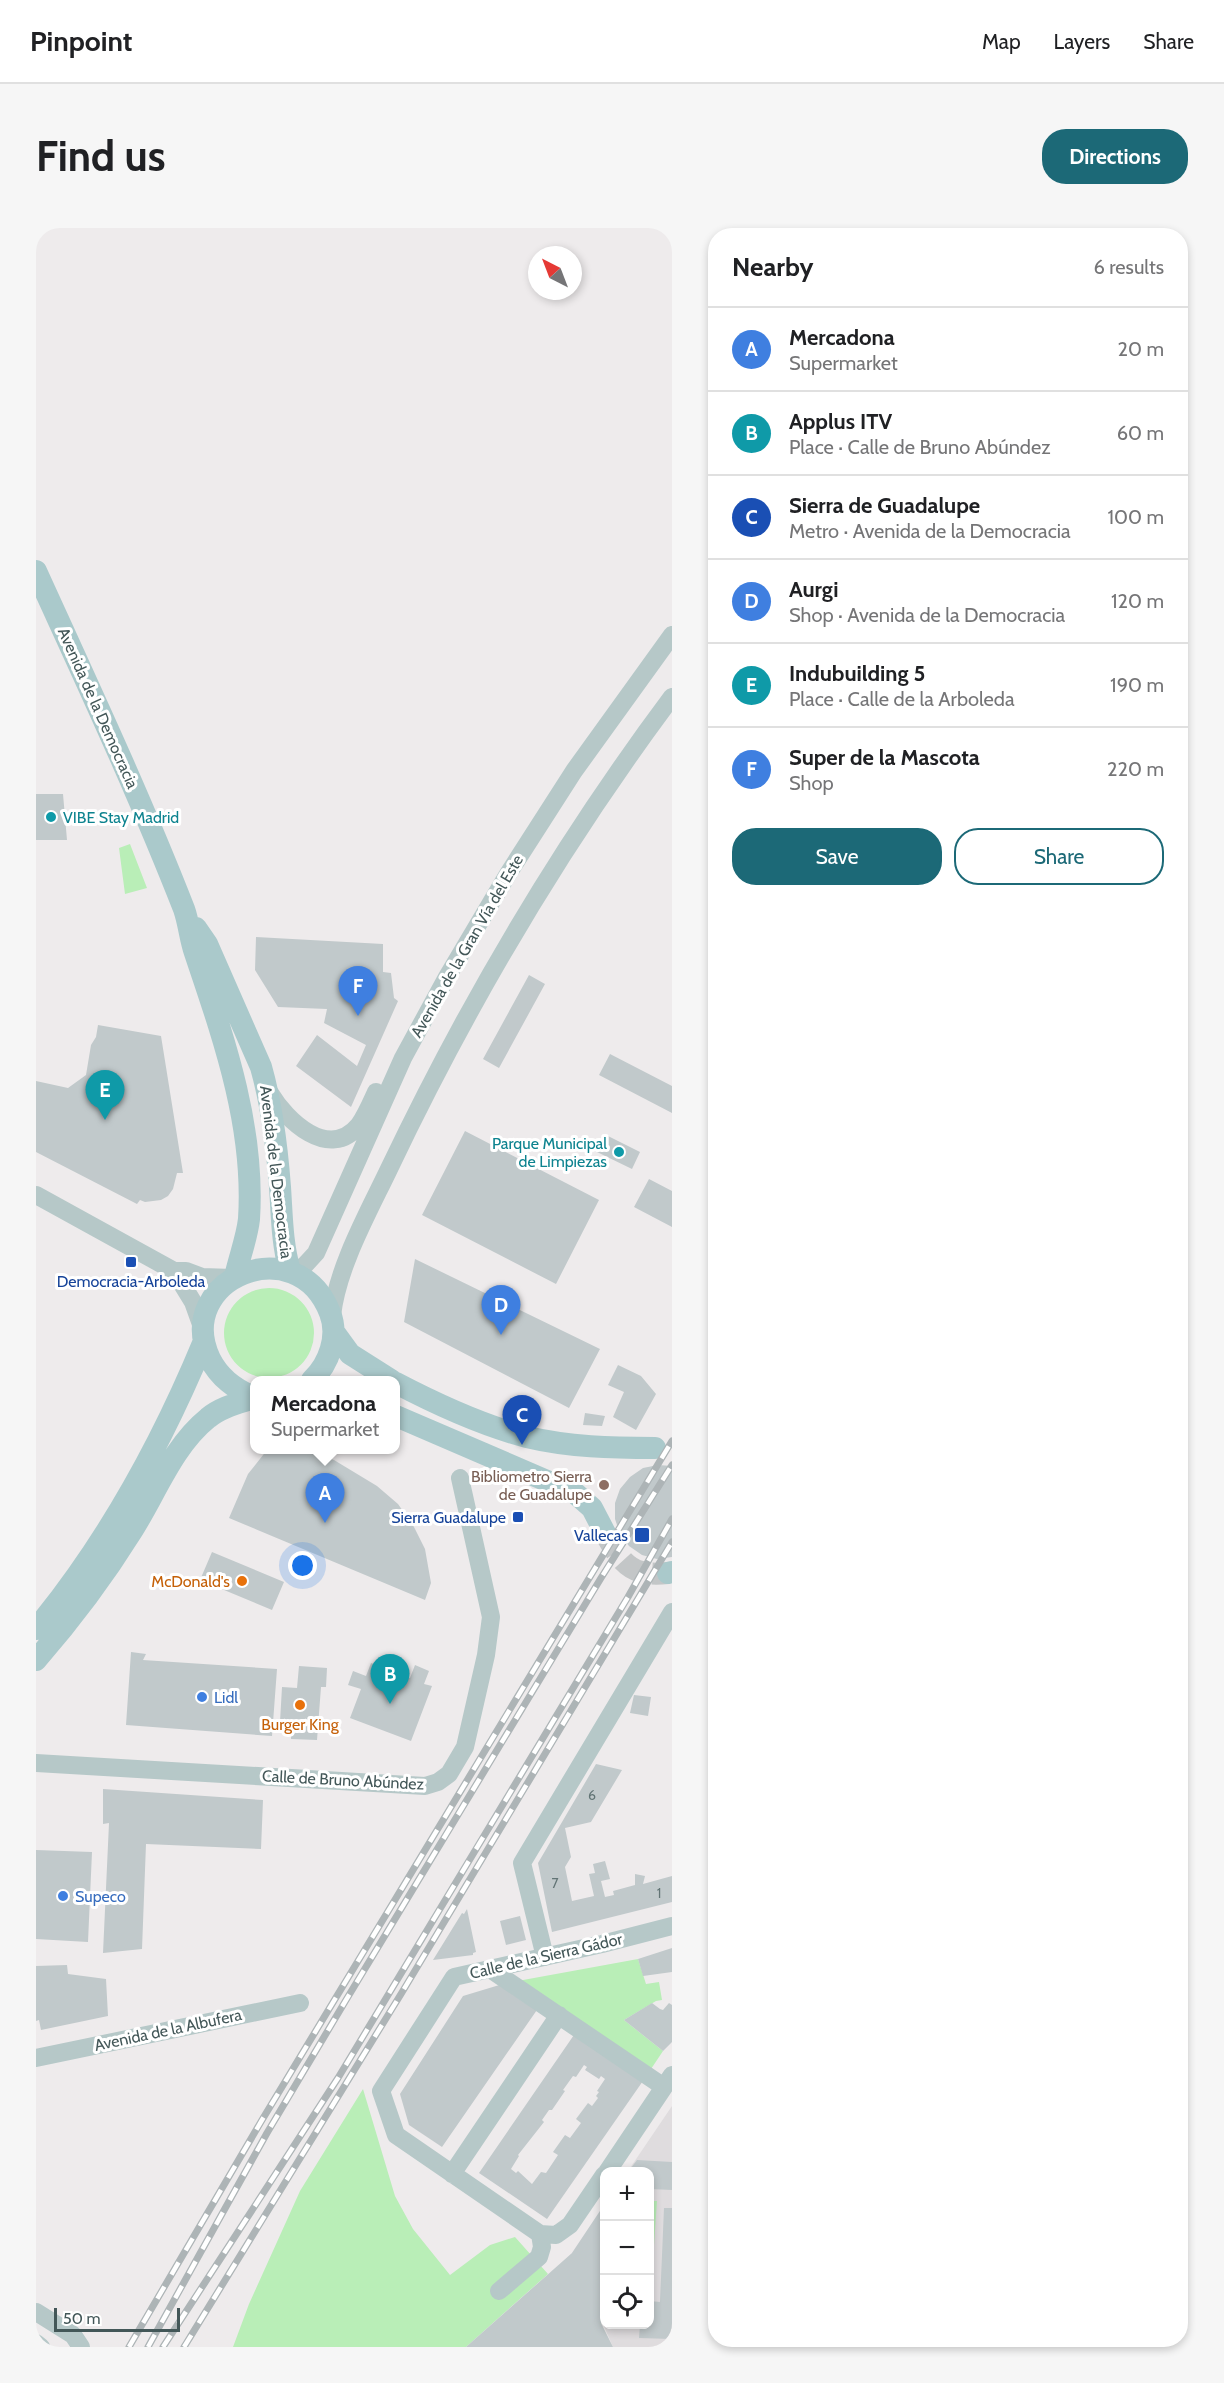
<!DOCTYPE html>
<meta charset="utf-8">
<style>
body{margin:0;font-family:Cabin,sans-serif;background:#f6f6f6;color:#202124}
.controls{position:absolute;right:18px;bottom:18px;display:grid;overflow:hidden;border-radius:12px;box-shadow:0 3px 9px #0003}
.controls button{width:54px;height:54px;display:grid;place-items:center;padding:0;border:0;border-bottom:2px solid #e0e0e0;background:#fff;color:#202124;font:30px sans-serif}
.compass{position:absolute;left:492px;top:18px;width:54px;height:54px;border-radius:50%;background:#fff;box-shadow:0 3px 9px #0003;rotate:318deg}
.scale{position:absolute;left:18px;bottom:15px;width:126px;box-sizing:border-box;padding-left:6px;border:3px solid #435758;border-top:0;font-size:16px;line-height:21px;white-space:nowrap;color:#435758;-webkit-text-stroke:4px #fff;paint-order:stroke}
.you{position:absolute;left:267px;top:1338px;width:21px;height:21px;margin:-15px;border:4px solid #fff;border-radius:50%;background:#1a73e8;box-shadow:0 0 0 9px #1a73e833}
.badge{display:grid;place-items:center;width:39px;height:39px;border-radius:50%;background:#1c6977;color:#fff;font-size:20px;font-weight:700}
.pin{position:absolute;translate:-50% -50px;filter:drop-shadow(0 2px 3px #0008)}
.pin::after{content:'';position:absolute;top:32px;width:21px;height:18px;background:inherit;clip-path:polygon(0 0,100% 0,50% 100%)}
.popup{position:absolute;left:214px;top:1148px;width:150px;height:78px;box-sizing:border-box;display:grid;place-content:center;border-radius:12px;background:#fff;filter:drop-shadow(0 2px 4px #0005);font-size:20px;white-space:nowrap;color:#757577}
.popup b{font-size:22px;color:#202124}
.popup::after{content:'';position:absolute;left:50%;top:100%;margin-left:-12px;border:12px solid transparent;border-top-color:#fff}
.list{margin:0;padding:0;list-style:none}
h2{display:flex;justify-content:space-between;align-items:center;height:78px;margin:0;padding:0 24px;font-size:26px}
h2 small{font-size:20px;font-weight:400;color:#757577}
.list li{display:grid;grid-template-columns:39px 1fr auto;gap:18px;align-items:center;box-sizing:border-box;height:84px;padding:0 24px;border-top:2px solid #e0e0e0}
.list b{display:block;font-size:22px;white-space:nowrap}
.list p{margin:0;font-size:20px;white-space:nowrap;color:#757577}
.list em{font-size:20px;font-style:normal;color:#757577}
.actions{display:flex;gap:12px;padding:18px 24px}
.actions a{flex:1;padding:14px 0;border:2px solid #1c6977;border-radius:24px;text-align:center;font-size:21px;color:#1c6977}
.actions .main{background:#1c6977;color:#fff}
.icon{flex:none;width:33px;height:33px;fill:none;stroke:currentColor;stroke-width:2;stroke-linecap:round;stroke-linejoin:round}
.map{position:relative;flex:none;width:636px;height:2119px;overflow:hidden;border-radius:24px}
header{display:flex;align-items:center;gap:36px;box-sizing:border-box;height:84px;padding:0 30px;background:#fff;border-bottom:2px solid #e0e0e0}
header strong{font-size:28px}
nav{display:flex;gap:33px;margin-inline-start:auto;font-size:21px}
.intro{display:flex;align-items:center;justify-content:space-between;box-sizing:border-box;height:144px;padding:0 36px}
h1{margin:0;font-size:42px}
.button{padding:15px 27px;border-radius:24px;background:#1c6977;color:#fff;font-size:21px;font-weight:700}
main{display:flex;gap:36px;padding:0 36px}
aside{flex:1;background:#fff;border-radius:24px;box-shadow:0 3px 9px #0003}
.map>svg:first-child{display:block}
.education{fill:#dfdcde}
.green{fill:#b9eeb7}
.building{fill:#c1c9cb;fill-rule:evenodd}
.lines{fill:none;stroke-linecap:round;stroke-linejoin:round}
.major-tunnel{stroke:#c3c6c7;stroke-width:22;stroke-dasharray:22 11;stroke-linecap:butt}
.minor{stroke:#b6c8c8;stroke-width:18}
.major{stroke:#aac9cb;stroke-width:22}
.rail-casing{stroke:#adb4b6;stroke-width:7}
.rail{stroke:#fff;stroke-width:4.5;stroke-dasharray:14;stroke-linecap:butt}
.culture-dot{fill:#0f9aa8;stroke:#fff;stroke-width:2}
.transit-dot{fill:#1a4fb4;stroke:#fff;stroke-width:2}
.education-dot{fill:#8d6e63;stroke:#fff;stroke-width:2}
.food-dot{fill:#e8710a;stroke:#fff;stroke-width:2}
.shop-dot{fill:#3f7fe0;stroke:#fff;stroke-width:2}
.labels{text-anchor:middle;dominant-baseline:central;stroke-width:6;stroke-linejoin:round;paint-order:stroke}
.number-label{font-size:14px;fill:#627475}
.street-label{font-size:16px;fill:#435758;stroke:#fff}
.culture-label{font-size:16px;fill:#0d838f;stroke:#fff;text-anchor:start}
.transit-label{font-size:16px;fill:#164399;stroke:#fff;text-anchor:end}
.education-label{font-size:16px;fill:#785e54;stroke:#fff;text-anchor:end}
.food-label{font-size:16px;fill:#c56008;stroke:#fff;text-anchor:end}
.shop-label{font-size:16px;fill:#366cbe;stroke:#fff;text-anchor:start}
</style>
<header>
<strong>Pinpoint</strong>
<nav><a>Map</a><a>Layers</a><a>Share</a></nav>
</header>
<div class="intro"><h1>Find us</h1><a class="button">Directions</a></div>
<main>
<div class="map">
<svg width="636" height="2119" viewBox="0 0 636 2119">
<rect width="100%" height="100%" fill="#eeebec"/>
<path class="education" d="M636,1878v241h-59l-41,-94 32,-48v119h46v-152l-22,-1z"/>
<path class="green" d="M94,616l17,44 -22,6 -6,-46z
M188 1105a45 45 0 1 1 90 0a45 45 0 1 1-90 0Z
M602,1731l8,25 13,-2 3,18 -6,1 -32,19 39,31 -18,27 -139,-95z
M327,1861l32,107 18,33 37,46 40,-30 25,-8 33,37 -82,73h-233l16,-43 51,-113z
M614,1973h7l-6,89h-1z"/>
<path class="building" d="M0,566h27l4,46h-31z
M220,709l127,7v28l8,1 3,25 4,3 -47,106 -55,-41 21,-31 40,31 9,-21 -42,-22 3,-14 -49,-2 -23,-37z
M493,747l16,9 -46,84 -16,-9z
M62,797l63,11 22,137h-6l-4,16 -5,7 -7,4 -16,2 -5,-2 -3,4 -101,-52v-71l32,7 18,-13 5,-30 5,-8z
M574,826l62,32v27l-73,-38z
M429,903l134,69 -43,84 -134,-69z
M570,907l34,17 -8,17 -35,-17z
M613,951l23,12v36l-38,-20z
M379,1031l185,90 -31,59 -165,-86z
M582,1137l23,11 15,18 -20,36 -23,-13 11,-25 -16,-7z
M549,1185l20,3 -3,10 -19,-1z
M231,1222h42l25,10 43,26 21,18 16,23 11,22 6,34 -6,17 -196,-82 19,-44z
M622,1237l14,1v91l-15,2 -15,-4 -13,-9 -9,-12 -5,-15v-16l5,-14 10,-12 13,-9z
M176,1324l72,30 -12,28 -72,-30z
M95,1424l15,2 -3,6 134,9 -5,67 -146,-11z
M335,1435l39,15 5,-13 14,6 -5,13 8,2 -21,55 -61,-23 11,-29 -13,-4 5,-14 13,5z
M263,1438l28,2 -1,19h-5l-4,53 -26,-1v-16l-11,-1 2,-35 15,1z
M598,1467l17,2 -3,19 -18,-3z
M560,1536l26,6 -31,52 -26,6 6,29 -6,10 7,34 22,-5 -5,-22 6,-1 -2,-9 12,-3 5,18 -9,2 4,16 9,-2 -1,-4 22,-6v-11l10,2 -2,8 29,-8v26l-120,30 -14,-69z
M67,1561l160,11 -2,49 -115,-5 -4,105 -39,4 6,-130 -6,1z
M0,1622l56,2 -4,90 -52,-3z
M431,1681l9,43 -3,1v2l-40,5 29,-47 2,1z
M484,1688l6,24 -20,5 -6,-24z
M636,1720v24l-29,4 -5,-17z
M31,1737l1,9 38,5 2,37 -67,14 -2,-10 -3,1v-55z
M470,1755l33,24 -97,140 -33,-22 -9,-31 63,-98z
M616,1775l8,6 3,1 6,-7 3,2v37l-9,9 -39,-31z
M540,1804l69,46 -98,141 -68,-46zM548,1837l3,2 -2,3 14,9 2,-3 4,3 -8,12 2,1 -3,4 2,2 -6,8 -4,-3 -12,16 5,4 -11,15 -5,-3 -12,17 5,3 -12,18 -5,-1 -9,12 -14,-13 -2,2 -5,-4 8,-13 -1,-1 26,-33 -2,-2 7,-10h3l13,-19 -2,-1 10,-14 3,1z
M601,1932l35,2v28l-22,-1v-17h-22z
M566,1980h2v112l-3,3 12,24h-147l106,-94z
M628,1980h8v131l-33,-1 1,-13h10v-24l10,1z"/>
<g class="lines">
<path class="major-tunnel" d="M569,1305c17,31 26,44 63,40"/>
<path class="minor" d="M234,865c16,27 59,69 89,32 7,-10 12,-22 17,-33
M0,967l138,76h12l16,6 31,1
M138,1043l19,31 10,28
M257,1044l11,-6 12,-13 87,-195 44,-81 61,-103 66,-103 98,-136
M296,1088c5,-48 36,-103 57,-147 79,-166 173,-325 283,-472
M0,1535l389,23 13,-4 11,-8 16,-27 21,-92 5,-38 -31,-139
M509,1729l-23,-94 150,-251
M454,1741l174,118
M0,1830l264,-55
M571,1944l65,-97
M416,1946l107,-159
M504,2006l-144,-99 -15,-44 73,-114 148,-33 70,-18
M504,2006l16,1 14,-10 34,-50
M463,2063l40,-34 3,-10 -2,-13
M0,2084l37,23 8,12
M0,2115l5,4"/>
<path class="major" d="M0,343c51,112 103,223 148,338 5,14 6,30 11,44 29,86 60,174 54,266 -2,19 -10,39 -14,58
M160,700l11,16 54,123c11,39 16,80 19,120 2,29 2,57 10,84
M298,1104l16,22 41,26
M360,1155c42,22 85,42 131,54 42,10 85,11 128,11
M218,1169c-18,-7 -35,-20 -44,-38 -38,-80 87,-132 120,-46 9,23 -1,51 -18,67
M360,1188l179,77 17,15 13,25
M632,1345l4,-1
M0,1401c72,-87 125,-184 168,-288
M0,1432c35,-40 68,-84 96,-129 24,-38 41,-85 76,-113 13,-11 31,-15 46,-20"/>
<defs>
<path id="rail" d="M93,2119l133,-227 410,-679
M112,2119l119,-214 79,-133 255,-422 71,-113
M127,2119l175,-269 290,-481 44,-78
M148,2119l217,-353 271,-452"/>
</defs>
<use href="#rail" class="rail-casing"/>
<use href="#rail" class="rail"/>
</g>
<g class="culture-dot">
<circle cx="15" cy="589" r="6"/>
<circle cx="583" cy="924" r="6"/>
</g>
<g class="transit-dot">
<rect x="89" y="1028" width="12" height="12" rx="3"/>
<rect x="476" y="1283" width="12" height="12" rx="3"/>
<rect x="598" y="1299" width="16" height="16" rx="3"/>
</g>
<circle class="education-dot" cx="568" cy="1257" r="6"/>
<g class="food-dot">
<circle cx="206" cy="1353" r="6"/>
<circle cx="264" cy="1477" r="6"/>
</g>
<g class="shop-dot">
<circle cx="166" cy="1469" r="6"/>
<circle cx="27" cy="1668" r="6"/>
</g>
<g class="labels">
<g class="number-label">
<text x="556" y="1567">6</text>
<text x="519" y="1655">7</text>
<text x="623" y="1665">1</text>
</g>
<g class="street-label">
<text transform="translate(62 480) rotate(66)">Avenida de la Democracia</text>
<text transform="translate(431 718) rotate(-60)">Avenida de la Gran Vía del Este</text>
<text transform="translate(240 944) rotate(83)">Avenida de la Democracia</text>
<text transform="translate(307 1552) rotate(3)">Calle de Bruno Abúndez</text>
<text transform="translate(510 1728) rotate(-13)">Calle de la Sierra Gádor</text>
<text transform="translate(132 1802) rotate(-12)">Avenida de la Albufera</text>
</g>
<g class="culture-label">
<text x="27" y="589">VIBE Stay Madrid</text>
<text x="571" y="915" text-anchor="end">Parque Municipal<tspan x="571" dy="18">de Limpiezas</tspan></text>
</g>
<g class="transit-label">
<text x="95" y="1053" text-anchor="middle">Democracia-Arboleda</text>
<text x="470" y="1289">Sierra Guadalupe</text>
<text x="592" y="1307">Vallecas</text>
</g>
<g class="education-label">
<text x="556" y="1248">Bibliometro Sierra<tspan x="556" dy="18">de Guadalupe</tspan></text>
</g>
<g class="food-label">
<text x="194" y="1353">McDonald's</text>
<text x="264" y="1496" text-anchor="middle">Burger King</text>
</g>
<g class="shop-label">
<text x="178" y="1469">Lidl</text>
<text x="39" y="1668">Supeco</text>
</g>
</g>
</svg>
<div class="controls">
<button>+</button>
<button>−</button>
<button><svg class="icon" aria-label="locate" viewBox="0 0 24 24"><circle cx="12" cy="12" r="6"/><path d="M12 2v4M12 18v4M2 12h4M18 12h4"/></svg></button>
</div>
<svg class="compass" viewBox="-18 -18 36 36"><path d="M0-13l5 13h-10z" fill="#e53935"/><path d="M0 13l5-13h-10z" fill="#757577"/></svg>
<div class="scale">50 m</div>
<div class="you"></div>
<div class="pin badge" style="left:289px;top:1295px;background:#3f7fe0">A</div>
<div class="popup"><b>Mercadona</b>Supermarket</div>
<div class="pin badge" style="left:354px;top:1476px;background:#0f9aa8">B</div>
<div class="pin badge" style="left:486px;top:1217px;background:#1a4fb4">C</div>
<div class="pin badge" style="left:465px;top:1107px;background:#3f7fe0">D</div>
<div class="pin badge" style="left:69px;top:892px;background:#0f9aa8">E</div>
<div class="pin badge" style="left:322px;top:788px;background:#3f7fe0">F</div>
</div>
<aside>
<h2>Nearby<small>6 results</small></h2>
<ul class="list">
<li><span class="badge" style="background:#3f7fe0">A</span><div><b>Mercadona</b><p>Supermarket</p></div><em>20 m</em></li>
<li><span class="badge" style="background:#0f9aa8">B</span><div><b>Applus ITV</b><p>Place · Calle de Bruno Abúndez</p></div><em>60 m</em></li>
<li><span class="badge" style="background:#1a4fb4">C</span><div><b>Sierra de Guadalupe</b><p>Metro · Avenida de la Democracia</p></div><em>100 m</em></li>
<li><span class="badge" style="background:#3f7fe0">D</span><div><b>Aurgi</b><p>Shop · Avenida de la Democracia</p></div><em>120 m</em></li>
<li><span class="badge" style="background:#0f9aa8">E</span><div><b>Indubuilding 5</b><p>Place · Calle de la Arboleda</p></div><em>190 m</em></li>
<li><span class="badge" style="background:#3f7fe0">F</span><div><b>Super de la Mascota</b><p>Shop</p></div><em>220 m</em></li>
</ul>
<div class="actions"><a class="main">Save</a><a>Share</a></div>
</aside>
</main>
